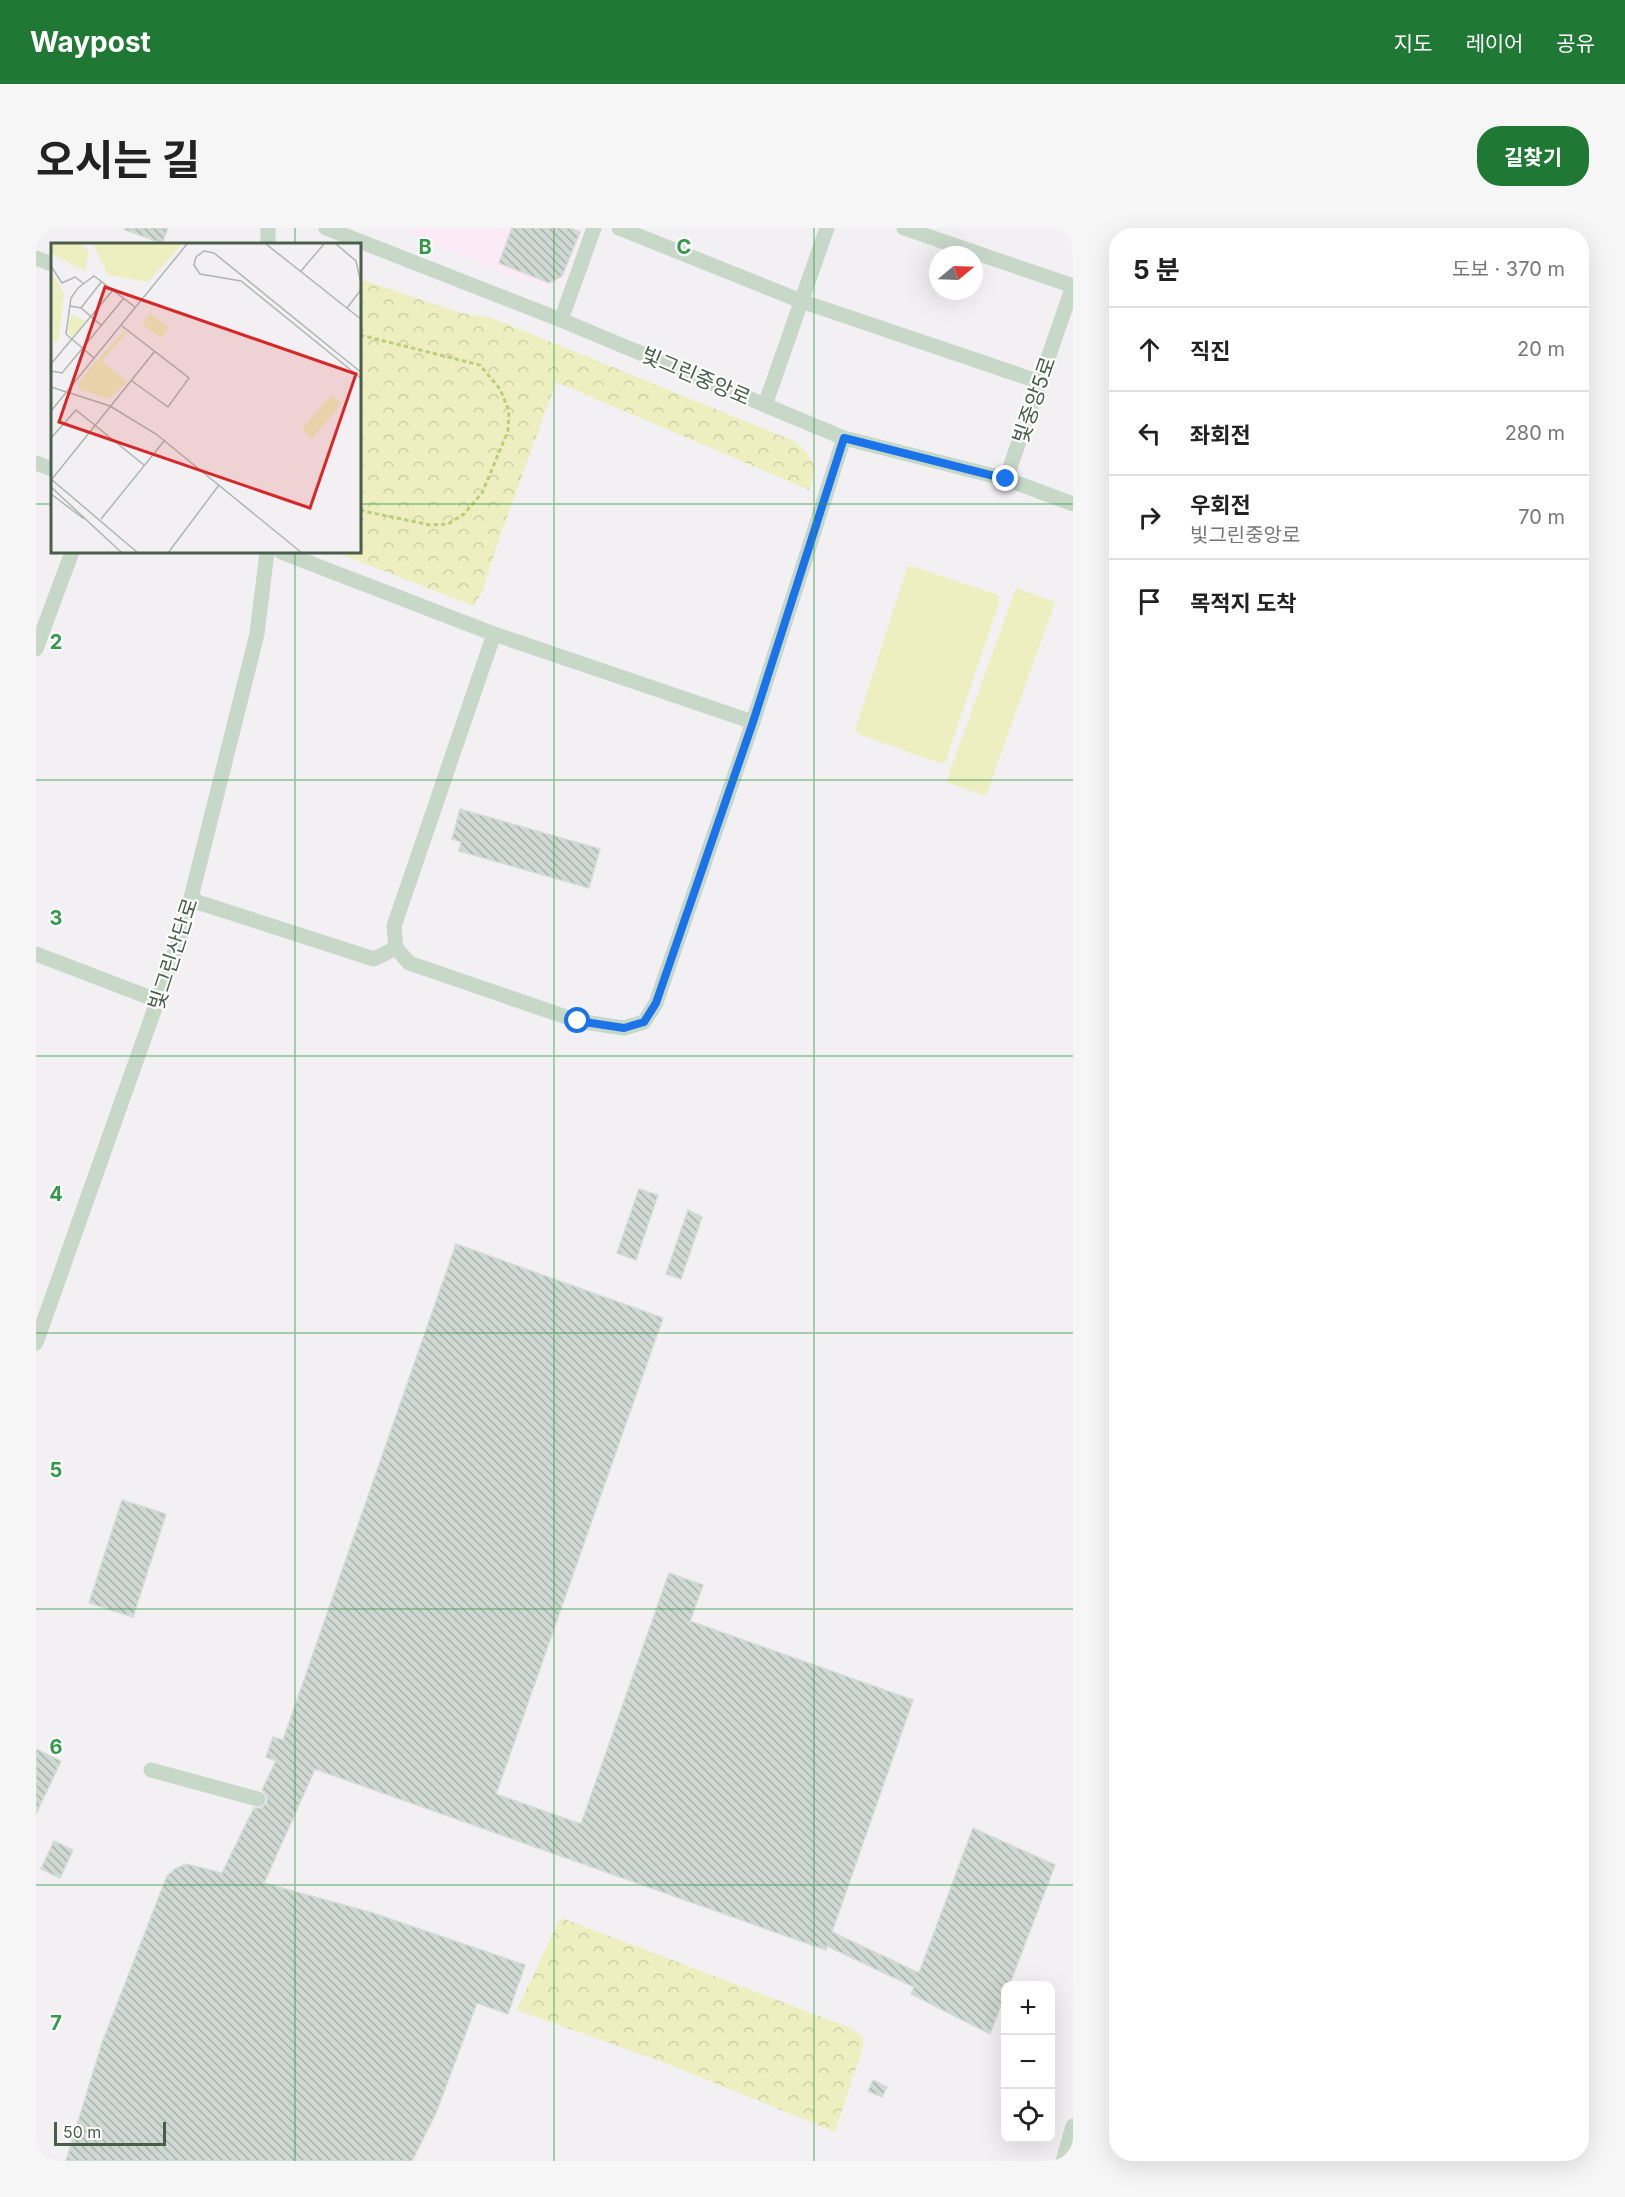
<!DOCTYPE html>
<html lang="ko">
<meta charset="utf-8">
<style>
body{margin:0;font-family:Inter,"Noto Sans KR",sans-serif;background:#f6f6f6;color:#222}
.controls{position:absolute;right:18px;bottom:18px;display:grid;overflow:hidden;border-radius:12px;box-shadow:0 6px 24px #0002}
.controls button{width:54px;height:54px;display:grid;place-items:center;padding:0;border:0;border-bottom:2px solid #e0e0e0;background:#fff;color:#222;font:30px sans-serif}
.compass{position:absolute;left:893px;top:18px;width:54px;height:54px;border-radius:50%;background:#fff;box-shadow:0 6px 24px #0002;rotate:71deg}
.scale{position:absolute;left:18px;bottom:15px;width:112px;box-sizing:border-box;padding-left:6px;border:3px solid #485e4b;border-top:0;font-size:16px;line-height:21px;white-space:nowrap;color:#485e4b;-webkit-text-stroke:4px #fff;paint-order:stroke}
.stop{position:absolute;width:18px;height:18px;margin:-14px;border:4px solid #1a73e8;border-radius:50%;background:#fff}
.stop.end{background:#1a73e8;border-color:#fff;box-shadow:0 2px 6px #0008}
.list{margin:0;padding:0;list-style:none}
h2{display:flex;justify-content:space-between;align-items:center;height:78px;margin:0;padding:0 24px;font-size:26px}
h2 small{font-size:20px;font-weight:400;color:#767676}
.list li{display:grid;grid-template-columns:39px 1fr auto;gap:18px;align-items:center;box-sizing:border-box;height:84px;padding:0 24px;border-top:2px solid #e0e0e0}
.list b{display:block;font-size:22px;white-space:nowrap}
.list p{margin:0;font-size:20px;white-space:nowrap;color:#767676}
.list em{font-size:20px;font-style:normal;color:#767676}
.icon{flex:none;width:33px;height:33px;fill:none;stroke:currentColor;stroke-width:2;stroke-linecap:round;stroke-linejoin:round}
.map{position:relative;flex:none;width:1037px;height:1933px;overflow:hidden;border-radius:24px}
header{display:flex;align-items:center;gap:36px;box-sizing:border-box;height:84px;padding:0 30px;background:#1f7833;color:#fff}
header strong{font-size:28px}
nav{display:flex;gap:33px;margin-inline-start:auto;font-size:21px}
.intro{display:flex;align-items:center;justify-content:space-between;box-sizing:border-box;height:144px;padding:0 36px}
h1{margin:0;font-size:42px}
.button{padding:15px 27px;border-radius:24px;background:#1f7833;color:#fff;font-size:21px;font-weight:700}
main{display:flex;gap:36px;padding:0 36px}
aside{flex:1;background:#fff;border-radius:24px;box-shadow:0 6px 24px #0002}
.map>svg:first-child{display:block}
.commercial{fill:#fcebf6}
.forest{fill:url(#forest-crowns)}
.garden{fill:#edefc0}
.building{fill:url(#building-back-hatch);stroke:#d4dcd7;stroke-width:1.5}
.lines{fill:none;stroke-linecap:round;stroke-linejoin:round}
.path{stroke:#bfcd78;stroke-width:3;stroke-dasharray:4.5 3;stroke-linecap:butt}
.minor{stroke:#c7d8c9;stroke-width:15}
.route{stroke:#1a73e8;stroke-width:8}
.grid{fill:none;stroke:#349949;stroke-width:1.5;stroke-opacity:0.55}
.labels{text-anchor:middle;dominant-baseline:central;stroke-width:4.5;stroke-linejoin:round;paint-order:stroke}
.street-label{font-size:21px;fill:#485e4b;stroke:#fff}
.inset-road{fill:none;stroke:#aeb6b0;stroke-width:1.5}
.view{fill:#d62828;fill-opacity:0.15;stroke:#d62828;stroke-width:3}
.inset-edge{fill:none;stroke:#485e4b;stroke-width:3}
.grid-label{font-size:20px;text-anchor:middle;font-weight:bold;fill:#349949;stroke:#fff;stroke-width:4.5;stroke-linejoin:round;paint-order:stroke}
</style>
<header>
<strong>Waypost</strong>
<nav><a>지도</a><a>레이어</a><a>공유</a></nav>
</header>
<div class="intro"><h1>오시는 길</h1><a class="button">길찾기</a></div>
<main>
<div class="map">
<svg width="1037" height="1933" viewBox="0 0 1037 1933">
<defs>
<pattern id="forest-crowns" width="20" height="18" patternUnits="userSpaceOnUse" patternTransform="scale(1.5)"><rect width="20" height="18" fill="#edefc0"/><path d="M2 6a3 3 0 1 1 6 0M12 15a3 3 0 1 1 6 0" fill="none" stroke="#cdcfa6"/></pattern>
<pattern id="building-back-hatch" width="6" height="6" patternUnits="userSpaceOnUse" patternTransform="scale(1.5)"><rect width="6" height="6" fill="#cfd8d2"/><path d="M-1 5l2 2M0 0l6 6M5-1l2 2" fill="none" stroke="#aab2ac"/></pattern>
</defs>
<rect width="100%" height="100%" fill="#f2f0f3"/>
<path class="commercial" d="M366,0h178l2,5 -19,46 -17,8 -122,-46z"/>
<path class="forest" d="M324,51l101,34 31,5 302,123c21,18 23,23 15,49l-253,-108 -60,166 -13,42 -9,16 -139,-54h25z
M526,1690l286,109 15,9v11l-28,85 -170,-69 -148,-53 41,-88z"/>
<path class="garden" d="M876,338l86,29 1,8 -53,157 -4,4 -84,-30 -3,-4 52,-163z
M980,360l39,14 -69,194 -40,-14z"/>
<path class="building" d="M89,0h43l-6,15 -37,-13z
M476,0h58l10,4 -18,44 -13,7 -50,-20z
M424,581l140,40 -11,39 -130,-37 2,-9 -9,-3z
M603,961l19,6 -22,65 -19,-7z
M652,982l14,7 -21,62 -15,-5z
M420,1016l207,74 -167,476 85,30 88,-251 34,12 -13,36 223,79 -81,232 87,41 54,-145 82,37 -46,121h-4v8l-15,40 -79,-40 3,-7 -87,-41 -1,4 -511,-181 -51,114 109,30 152,52 -17,49 -31,-11 -41,110 -24,48h-346l36,-118 65,-167 8,-7 11,-5 36,9 32,-65h7l6,-6v-6l-5,-6 14,-29 -10,-4 7,-20 10,3z
M86,1272l44,14 -33,103 -44,-14z
M0,1521l25,12 -25,53z
M18,1613l19,9 -13,28 -19,-9z
M837,1852l14,7 -5,10 -14,-6z"/>
<g class="lines">
<path class="path" d="M324,107l120,30 20,24 9,22 -1,20 -26,62 -18,21 -16,10 -18,1 -67,-14 -3,-3"/>
<path class="minor" d="M232,0v16
M290,0l235,92 283,118 162,41 67,25
M583,0l182,73 239,81
M868,0l169,58
M0,30l16,6
M525,92l33,-92
M729,177l62,-177
M0,235l16,6
M970,251l67,-193
M245,324l213,82 259,88
M458,406l-100,292 2,22 13,15 169,58 46,7 20,-6 12,-19 97,-281 91,-284
M0,421l36,-97
M155,672l183,59 22,-11
M0,726l123,47
M0,1115l148,-417 73,-292 10,-82
M115,1542l107,29
M1027,1933l10,-35"/>
</g>
<g class="lines">
<path class="route" d="M542,793l46,7 20,-6 12,-19 97,-281 91,-284 162,41"/>
</g>
<path class="grid" d="M259,0v16M518,0v1933M778,0v1933M0,276h16M324,276h713M259,324v1609M0,552h1037M0,828h1037M0,1105h1037M0,1381h1037M0,1657h1037"/>
<g class="labels">
<g class="street-label">
<text transform="translate(660 148) rotate(23)">빛그린중앙로</text>
<text transform="translate(998 172) rotate(-71)">빛중앙5로</text>
<text transform="translate(137 726) rotate(-72)">빛그린산단로</text>
</g>
</g>
<g transform="translate(15 15)">
<rect width="310" height="310" fill="#f2f0f3"/>
<path d="M0,1h30l8,8 -4,19 -34,-17zM42,1h89l-34,38 -40,-7zM0,27l13,24 -6,47 -5,1zM20,71l15,7 -14,16 -4,-7zM73,88l3,2 -25,28 25,21 -18,17 -30,-10 -1,-5 13,-17zM280,152l11,8 -30,36 -10,-10z" fill="#edefc0"/>
<path d="M99,70l19,15 -8,10 -19,-14z" fill="#edefc0"/>
<path class="inset-road" d="M215,1l96,76M285,1l20,17 5,22 -1,8 -13,17M0,23l11,17 13,-6 8,6M250,28l23,-27M19,63l11,2 21,18M30,65l21,-27M71,83l67,52 -21,29 -36,-26M43,115l-28,-24 5,-36 7,-10 16,-12 41,31M0,121l62,-74M0,128l11,2 62,-75M311,130l-148,-120 -10,-2 -8,6 -2,8 6,9 41,7 121,98M0,144l59,19 46,28 146,119M0,168l136,-167M0,195l25,-28 68,55M0,236l87,74M1,236l103,-128M0,244l71,66M0,251l33,25M50,276l64,-79M117,310l51,-68"/>
<path class="view" d="M54,44l251,87 -46,134 -251,-86z"/>
<rect width="310" height="310" class="inset-edge"/>
</g>
<g class="grid-label">
<text x="389" y="26">B</text>
<text x="648" y="26">C</text>
<text x="20" y="421">2</text>
<text x="20" y="697">3</text>
<text x="20" y="973">4</text>
<text x="20" y="1249">5</text>
<text x="20" y="1526">6</text>
<text x="20" y="1802">7</text>
</g>
</svg>
<div class="controls">
<button>+</button>
<button>−</button>
<button><svg class="icon" aria-label="locate" viewBox="0 0 24 24"><circle cx="12" cy="12" r="6"/><path d="M12 2v4M12 18v4M2 12h4M18 12h4"/></svg></button>
</div>
<svg class="compass" viewBox="-18 -18 36 36"><path d="M0-13l5 13h-10z" fill="#e53935"/><path d="M0 13l5-13h-10z" fill="#767676"/></svg>
<div class="scale">50 m</div>
<div class="stop" style="left:542px;top:793px"></div>
<div class="stop end" style="left:970px;top:251px"></div>
</div>
<aside>
<h2>5 분<small>도보 · 370 m</small></h2>
<ul class="list">
<li><svg class="icon" aria-label="ahead" viewBox="0 0 24 24"><path d="M12 20V5M6 11l6-6 6 6"/></svg><div><b>직진</b></div><em>20 m</em></li>
<li><svg class="icon" aria-label="left" viewBox="0 0 24 24"><path d="M17 20v-9H6M10 6l-5 5 5 5"/></svg><div><b>좌회전</b></div><em>280 m</em></li>
<li><svg class="icon" aria-label="right" viewBox="0 0 24 24"><path d="M7 20v-9h11M14 6l5 5-5 5"/></svg><div><b>우회전</b><p>빛그린중앙로</p></div><em>70 m</em></li>
<li><svg class="icon" aria-label="arrive" viewBox="0 0 24 24"><path d="M6 21V4h12l-3 4 3 4H6"/></svg><div><b>목적지 도착</b></div></li>
</ul>
</aside>
</main>
